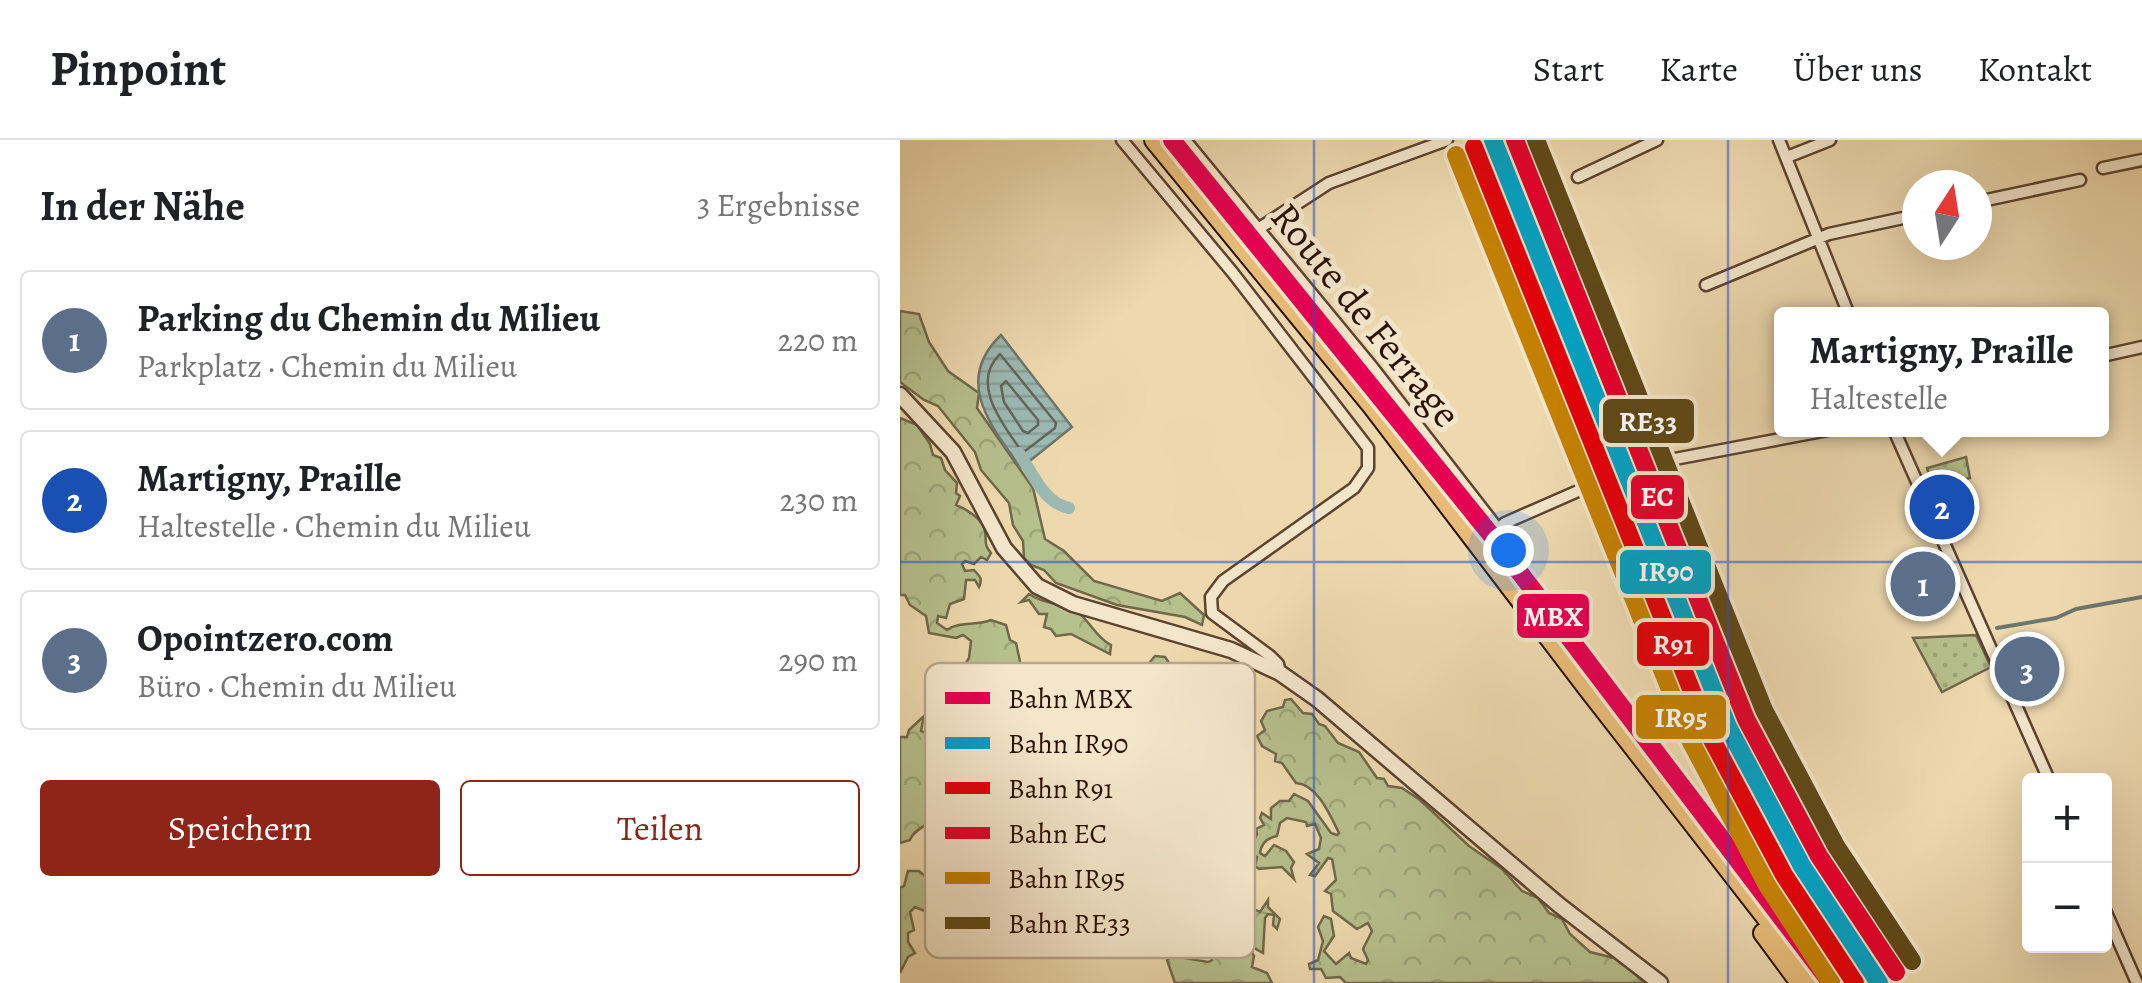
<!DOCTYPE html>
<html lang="de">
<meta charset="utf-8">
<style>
body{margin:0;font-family:Alegreya,serif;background:#f6f6f6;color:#202124}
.controls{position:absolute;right:30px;bottom:30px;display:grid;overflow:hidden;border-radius:10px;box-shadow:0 10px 40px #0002}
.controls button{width:90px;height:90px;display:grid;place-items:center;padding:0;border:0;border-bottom:2px solid #e0e0e0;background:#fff;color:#202124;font:50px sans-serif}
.compass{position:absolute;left:1002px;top:30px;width:90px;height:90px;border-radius:50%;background:#fff;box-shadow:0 10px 40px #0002;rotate:12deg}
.you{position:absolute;left:608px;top:410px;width:35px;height:35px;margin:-25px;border:8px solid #fff;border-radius:50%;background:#1a73e8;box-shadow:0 0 0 15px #1a73e833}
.badge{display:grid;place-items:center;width:65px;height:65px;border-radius:50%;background:#8f2418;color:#fff;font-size:32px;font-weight:700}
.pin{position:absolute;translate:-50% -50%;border:5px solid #fff;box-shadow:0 2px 10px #0006}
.popup{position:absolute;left:874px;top:167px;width:335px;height:130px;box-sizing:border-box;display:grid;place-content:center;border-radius:10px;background:#fff;filter:drop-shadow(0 2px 8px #0005);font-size:32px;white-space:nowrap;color:#757577}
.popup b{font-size:38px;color:#202124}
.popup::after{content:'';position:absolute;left:50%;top:100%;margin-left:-20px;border:20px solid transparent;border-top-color:#fff}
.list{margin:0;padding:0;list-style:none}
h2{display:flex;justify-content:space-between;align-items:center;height:130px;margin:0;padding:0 40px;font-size:42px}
h2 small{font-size:32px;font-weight:400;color:#757577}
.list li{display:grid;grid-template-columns:65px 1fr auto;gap:30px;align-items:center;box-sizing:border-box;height:140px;margin:0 20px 20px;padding:0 20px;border:2px solid #e0e0e0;border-radius:10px}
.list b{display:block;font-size:38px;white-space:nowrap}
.list p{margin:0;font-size:32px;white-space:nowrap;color:#757577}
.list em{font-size:32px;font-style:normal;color:#757577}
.actions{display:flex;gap:20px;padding:30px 40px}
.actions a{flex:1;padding:22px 0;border:2px solid #8f2418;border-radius:10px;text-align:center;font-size:35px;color:#8f2418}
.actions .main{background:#8f2418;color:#fff}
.map{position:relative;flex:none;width:1242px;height:843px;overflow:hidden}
header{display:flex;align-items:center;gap:60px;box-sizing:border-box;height:140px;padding:0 50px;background:#fff;border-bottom:2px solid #e0e0e0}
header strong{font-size:48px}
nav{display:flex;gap:55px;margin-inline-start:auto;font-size:35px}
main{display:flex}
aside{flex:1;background:#fff}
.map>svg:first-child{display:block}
.forest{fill:url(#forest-crowns);stroke:#706848;stroke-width:2.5}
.park{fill:url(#park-dots);stroke:#706848;stroke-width:2.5}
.water{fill:url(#water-rules);stroke:#6e766d;stroke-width:2.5}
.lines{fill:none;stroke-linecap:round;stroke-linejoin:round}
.shore{stroke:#63655c;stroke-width:2.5}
.stream{stroke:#6e766d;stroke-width:4}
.canal{stroke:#9cb9b3;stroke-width:12}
.minor-tunnel{stroke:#c7b18d;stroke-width:10;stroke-dasharray:10 5;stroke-linecap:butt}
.minor-casing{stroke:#5b432f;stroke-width:15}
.tertiary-casing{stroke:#5b432f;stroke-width:19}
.primary-casing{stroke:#2a1104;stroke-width:22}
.minor{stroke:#f4e6cb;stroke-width:10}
.tertiary{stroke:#f4e6cb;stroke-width:14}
.primary{stroke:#e7bc78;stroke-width:18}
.rail-1-casing{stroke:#f4e6cb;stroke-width:25}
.rail-2-casing{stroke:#f4e6cb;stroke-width:25}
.rail-3-casing{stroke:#f4e6cb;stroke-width:25}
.rail-4-casing{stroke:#f4e6cb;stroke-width:25}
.rail-5-casing{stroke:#f4e6cb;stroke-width:25}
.rail-6-casing{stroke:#f4e6cb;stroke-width:25}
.rail-1{stroke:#e50051;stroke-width:18}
.rail-2{stroke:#02a1c4;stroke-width:18}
.rail-3{stroke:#e30009;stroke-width:18}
.rail-4{stroke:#e4002b;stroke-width:18}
.rail-5{stroke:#c48101;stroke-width:18}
.rail-6{stroke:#5f4817;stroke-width:18}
.grid{fill:none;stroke:#1d4ed8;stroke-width:2.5;stroke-opacity:0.55}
.labels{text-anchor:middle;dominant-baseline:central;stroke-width:10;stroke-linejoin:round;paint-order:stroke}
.street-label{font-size:40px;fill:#2a1104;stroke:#f4e6cb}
.key{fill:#f4e6cb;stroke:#b7a68f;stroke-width:2.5}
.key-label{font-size:28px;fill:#2a1104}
.line-badge{stroke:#f4e6cb;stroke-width:4}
.badge-label{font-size:28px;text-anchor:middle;font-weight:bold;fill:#fff}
</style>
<header>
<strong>Pinpoint</strong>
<nav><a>Start</a><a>Karte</a><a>Über uns</a><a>Kontakt</a></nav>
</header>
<main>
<aside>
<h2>In der Nähe<small>3 Ergebnisse</small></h2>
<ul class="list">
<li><span class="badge" style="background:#5c6f8a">1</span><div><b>Parking du Chemin du Milieu</b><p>Parkplatz · Chemin du Milieu</p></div><em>220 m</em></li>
<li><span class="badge" style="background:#1a4fb4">2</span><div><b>Martigny, Praille</b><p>Haltestelle · Chemin du Milieu</p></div><em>230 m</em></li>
<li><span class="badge" style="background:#5c6f8a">3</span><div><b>Opointzero.com</b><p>Büro · Chemin du Milieu</p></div><em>290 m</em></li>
</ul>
<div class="actions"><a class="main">Speichern</a><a>Teilen</a></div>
</aside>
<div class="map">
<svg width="1242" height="843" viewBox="0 0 1242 843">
<defs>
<pattern id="forest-crowns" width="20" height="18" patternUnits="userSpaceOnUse" patternTransform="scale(2.5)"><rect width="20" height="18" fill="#b6c08d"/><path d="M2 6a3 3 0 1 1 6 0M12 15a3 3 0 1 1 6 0" fill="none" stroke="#9da478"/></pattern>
<pattern id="park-dots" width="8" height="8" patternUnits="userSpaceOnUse" patternTransform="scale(2.5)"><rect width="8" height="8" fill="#b6c08d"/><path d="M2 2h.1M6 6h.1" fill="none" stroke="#9da478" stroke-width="1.8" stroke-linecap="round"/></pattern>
<pattern id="water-rules" width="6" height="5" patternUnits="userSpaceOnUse" patternTransform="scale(2.5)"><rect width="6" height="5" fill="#9cb9b3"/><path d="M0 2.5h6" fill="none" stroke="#879e98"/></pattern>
</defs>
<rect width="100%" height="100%" fill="#eed9af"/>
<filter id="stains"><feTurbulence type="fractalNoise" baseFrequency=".002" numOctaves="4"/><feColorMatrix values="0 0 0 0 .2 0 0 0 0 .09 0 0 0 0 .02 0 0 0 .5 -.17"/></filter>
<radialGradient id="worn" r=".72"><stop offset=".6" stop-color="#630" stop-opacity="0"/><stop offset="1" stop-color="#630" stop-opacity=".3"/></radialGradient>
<path class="forest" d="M0,171l19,3 10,28 19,29 31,22 -2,15 56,80 12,51 19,12 30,30 68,20 18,-8 24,22 -2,10 -17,-8 -68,-12 -61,-22 -12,-13 -13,-5 -7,-7 -1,-17 -10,-16 -4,-22 -28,-33 -6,-18 -37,-46 -14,-6 -24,-18z
M0,278l17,7 13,19 3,11 8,3 4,12 12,13 -1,10 4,3 -4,9c10,4 23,12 28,22 4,11 -2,16 7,26l-4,7 -6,-3 -7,7 -9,-3 -3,3 3,7 9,-1c6,7 9,8 5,17l-4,-7h-9l-2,19 -14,5 -4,14 -8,-2 -1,7 10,7c11,-9 30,-4 44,-10l15,5 4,15 6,3 5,23 36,37v32l13,1 7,-6 1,-9 11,12 -1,7h-30l-4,5 -2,-12 -14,-7 -8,4 -1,10c18,18 11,13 7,34l-7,2 -6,-10 5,-9 -18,-9c-8,-16 -10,-25 0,-40 -5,-11 -18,-15 -23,-27l-13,-3 -3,6 4,6 15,6 -12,19 8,7 6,25 -2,2 -4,-10 -11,-4 -5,12 2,13c-10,19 2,23 7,38l-4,2 -5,-7h-5l-2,15 -16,5 -2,11 -10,-9c-6,12 -21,13 -25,25l-10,3v-106h7l2,-7 15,-14 -3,15 7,3 18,-10 22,-3 4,-5 -13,-42 10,-16 2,-17 -8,-6 -7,3 -27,-5 -3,-17 -16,-11 -5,-10h-5z
M129,454c18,12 32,8 47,17 13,8 19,26 35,34l-1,9 -39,-20 -15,2 -5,-7 -7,-2 3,-13h-8l-10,-14 -8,2z
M255,516l10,1 9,13 15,5 4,11 9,1 2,5 -13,2 -13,-9 -7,4 -5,-2v-13l-16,-12z
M391,559l12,14 9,1 7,10 6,2 13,17 21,9 18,26 7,1 4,7 14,2 18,12 49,46 33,23 20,22 16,7 11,15 13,6 8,15 20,18 28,7 27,24h-299l-6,-6 -14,1 -5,-9h-11l-1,-5 9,-4 5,-19 -5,-14 6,-11 7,3 3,17 -10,15 12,13 13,-11 2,5 15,6 2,-4 -5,-11 9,-18 -4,-8 -11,6 -24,-18 -2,-17 -6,-3 11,-11 -4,-21 -4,-1 -13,18 -5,-1 9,-12 -12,-9 12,-5 2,-11 -6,-14 -8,2 -1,-4 -19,-4 -7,5 -3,13c-10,2 -16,7 -17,17l5,3 9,-11 12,6 8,11 -3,6 3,11 -12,-12 -23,2 -4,-3 2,-9 -4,-2 -5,3v6l-7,10h-9l7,-5 -6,-5v-15l5,-4h14l5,-11 -1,-5 8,-4 -4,-7 2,-5 9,6v-11l9,-7h9l5,-7 14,7 23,32 6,2 2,-2c-9,-18 -22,-49 -43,-50l-14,-20 -7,-2 1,-7 -14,-8 -5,-10 8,-6 -4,-9 6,-10 16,-4 2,-7z
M8,731h11l11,9 11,1 -9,6 -5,25 -12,-5 -5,5 4,18 -6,3v9l7,11 -7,4 -8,16v-85l4,-2z
M327,751l3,4 -3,6 14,12 11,-5 8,4 8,-12v7l12,12 -3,10 -4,-4 1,-10 -6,-1 -3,4 -2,35c-29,-15 -23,-26 -40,-47z
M319,791l8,4 2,10 20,3 5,8 -2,11 15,6 5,10h-97l-8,-23 6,-4 35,6 4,-2 -3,-11 5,-5v-12z"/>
<path class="park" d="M1066,317l4,21 -37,9 -6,-19z
M1076,495l15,32 -49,25 -29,-54z"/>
<path class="water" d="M101,195l71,92 -51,41c-30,-42 -68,-87 -20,-133z"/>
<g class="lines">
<path class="shore" d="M100,214l56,69 -1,5 -30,23 -5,-2c-18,-26 -50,-66 -20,-95z
M106,241l32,39v5l-10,8 -5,-2 -19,-29 -3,-16z"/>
<path class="stream" d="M1097,488l59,-10 20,-9 66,-12"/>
<path class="canal" d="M119,313c14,21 25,50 50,55"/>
<path class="minor-tunnel" d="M694,344l49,-19"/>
<defs>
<path id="minor" d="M222,0l111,133 135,175v20l-14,20 -131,93 -12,16 1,16 58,43 8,8 2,9
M285,0l188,228 125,161
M879,0l70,175
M887,17l43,-17
M1203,28l39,-8
M678,37l79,-37
M1077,62l103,-22
M358,89l71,-46 118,-43
M806,145l123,-51 88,-19
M677,155l66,170 185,-35
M1202,216l40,-9
M994,290l155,350
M580,406l25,-23 89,-39
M1204,768l33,75"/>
<path id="tertiary" d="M0,255l53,57 51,96 33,38 36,18 158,46 49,23 37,26 242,206 101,78"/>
<path id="primary" d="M254,0l218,266 216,283 229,294
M863,793l37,50"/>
</defs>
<use href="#minor" class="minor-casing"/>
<use href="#tertiary" class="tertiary-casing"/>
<use href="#primary" class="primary-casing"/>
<use href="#minor" class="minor"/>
<use href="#tertiary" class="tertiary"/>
<use href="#primary" class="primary"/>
<defs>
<path id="rail-1" d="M272,0l320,396 339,447"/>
<path id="rail-2" d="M593,0l235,587 74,139 77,117"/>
<path id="rail-3" d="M574,7l235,587 75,141 71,108"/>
<path id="rail-4" d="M615,0l231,579 73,137 77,116"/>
<path id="rail-5" d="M556,15l235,587 76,143 64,98"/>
<path id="rail-6" d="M636,0l228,570 72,136 76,115"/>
</defs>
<use href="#rail-1" class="rail-1-casing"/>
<use href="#rail-2" class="rail-2-casing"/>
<use href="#rail-3" class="rail-3-casing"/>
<use href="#rail-4" class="rail-4-casing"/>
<use href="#rail-5" class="rail-5-casing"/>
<use href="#rail-6" class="rail-6-casing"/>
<use href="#rail-1" class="rail-1"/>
<use href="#rail-2" class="rail-2"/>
<use href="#rail-3" class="rail-3"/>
<use href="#rail-4" class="rail-4"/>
<use href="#rail-5" class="rail-5"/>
<use href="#rail-6" class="rail-6"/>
</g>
<path class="grid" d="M414,0v843M828,0v843M0,422h1242"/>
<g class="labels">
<g class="street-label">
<text transform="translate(466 175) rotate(51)">Route de Ferrage</text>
</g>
</g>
<rect x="25" y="523" width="330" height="295" rx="15" class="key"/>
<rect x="45" y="552" width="45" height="12" fill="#e50051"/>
<rect x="45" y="597" width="45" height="12" fill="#02a1c4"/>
<rect x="45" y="642" width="45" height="12" fill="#e30009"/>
<rect x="45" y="687" width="45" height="12" fill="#e4002b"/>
<rect x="45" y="732" width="45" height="12" fill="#c48101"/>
<rect x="45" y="777" width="45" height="12" fill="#5f4817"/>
<g class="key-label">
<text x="108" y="568">Bahn MBX</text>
<text x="108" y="613">Bahn IR90</text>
<text x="108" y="658">Bahn R91</text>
<text x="108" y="703">Bahn EC</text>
<text x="108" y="748">Bahn IR95</text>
<text x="108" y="793">Bahn RE33</text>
</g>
<g class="line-badge">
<rect x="701" y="257" width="95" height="48" rx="10" fill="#5f4817"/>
<rect x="729" y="333" width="57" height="48" rx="10" fill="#e4002b"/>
<rect x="718" y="408" width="95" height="48" rx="10" fill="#02a1c4"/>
<rect x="615" y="452" width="76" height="48" rx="10" fill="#e50051"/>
<rect x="735" y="480" width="76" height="48" rx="10" fill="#e30009"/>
<rect x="734" y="553" width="94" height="48" rx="10" fill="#c48101"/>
</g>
<g class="badge-label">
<text x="748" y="291">RE33</text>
<text x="757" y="366">EC</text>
<text x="766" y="441">IR90</text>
<text x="653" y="486">MBX</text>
<text x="773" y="514">R91</text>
<text x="781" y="587">IR95</text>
</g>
<rect width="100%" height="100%" filter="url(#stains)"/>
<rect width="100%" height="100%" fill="url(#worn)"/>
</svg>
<div class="controls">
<button>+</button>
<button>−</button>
</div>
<svg class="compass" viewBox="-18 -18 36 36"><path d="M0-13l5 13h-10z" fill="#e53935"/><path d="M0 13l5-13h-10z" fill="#757577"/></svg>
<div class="you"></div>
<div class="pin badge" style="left:1023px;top:444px;background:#5c6f8a">1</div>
<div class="pin badge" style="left:1042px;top:367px;background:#1a4fb4">2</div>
<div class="popup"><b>Martigny, Praille</b>Haltestelle</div>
<div class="pin badge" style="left:1127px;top:529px;background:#5c6f8a">3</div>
</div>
</main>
